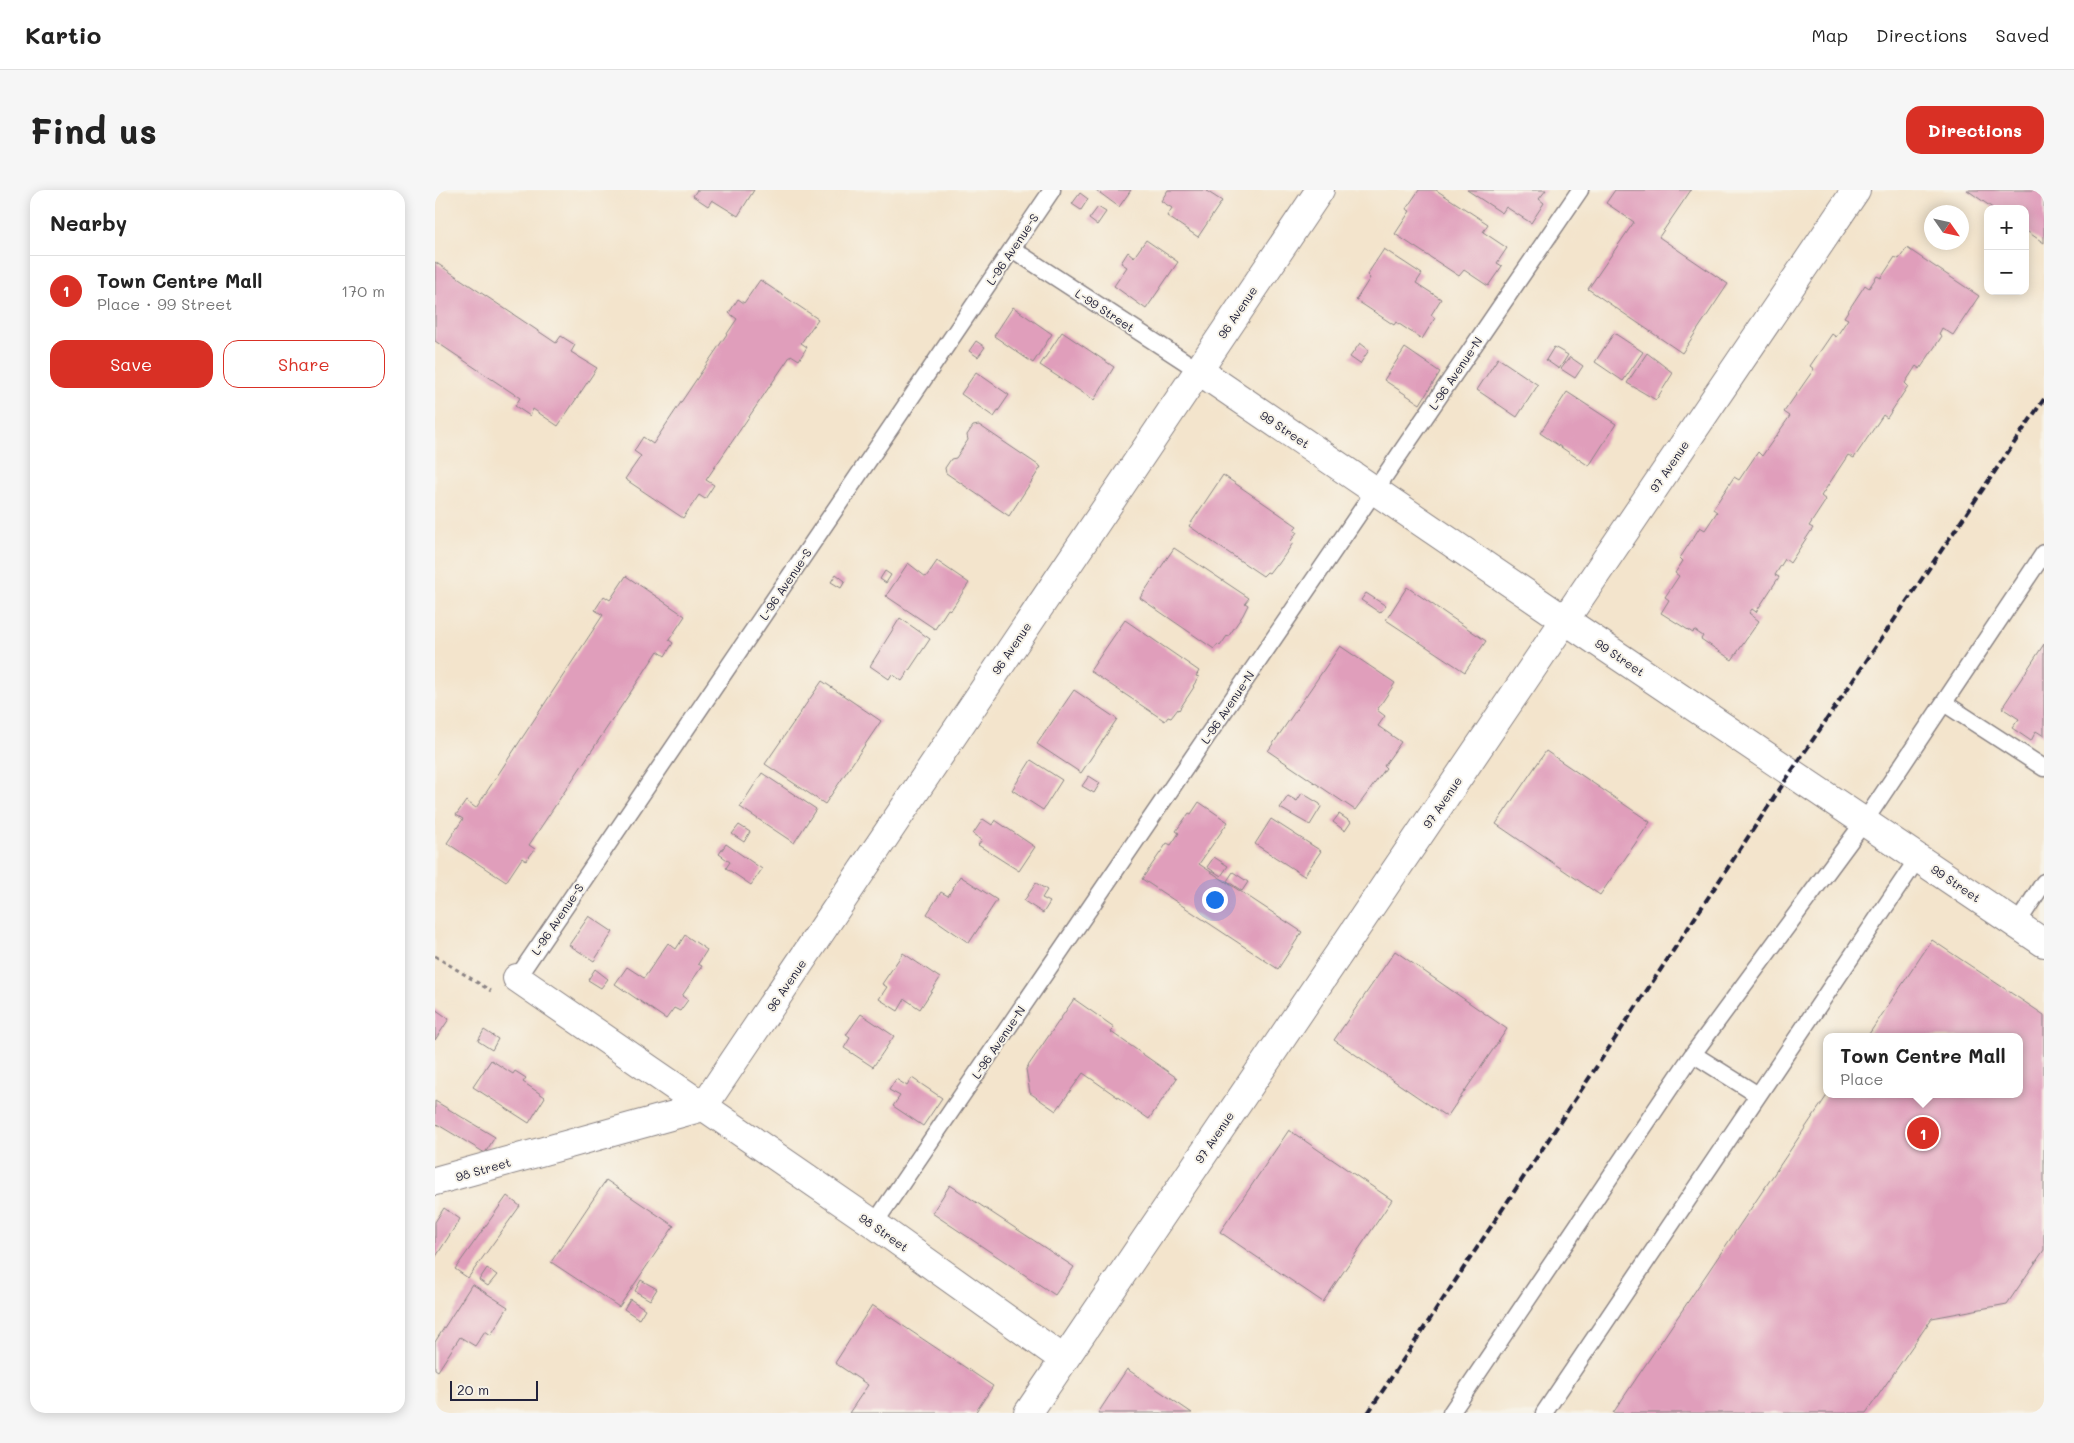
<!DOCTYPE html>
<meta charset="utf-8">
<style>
body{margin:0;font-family:Mali,sans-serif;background:#f6f6f6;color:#222}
.controls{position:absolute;right:15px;top:15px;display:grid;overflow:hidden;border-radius:10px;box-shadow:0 2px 12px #0003}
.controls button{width:45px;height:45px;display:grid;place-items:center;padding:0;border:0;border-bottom:1px solid #e0e0e0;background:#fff;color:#222;font:25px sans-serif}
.compass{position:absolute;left:1489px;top:15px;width:45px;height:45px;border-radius:50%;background:#fff;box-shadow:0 2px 12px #0003;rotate:124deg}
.scale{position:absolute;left:15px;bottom:12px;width:88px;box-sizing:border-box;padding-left:5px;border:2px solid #22223b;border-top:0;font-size:14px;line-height:18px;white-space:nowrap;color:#22223b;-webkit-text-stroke:4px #f7f3e8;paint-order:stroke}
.you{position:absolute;left:779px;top:709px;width:18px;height:18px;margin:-12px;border:4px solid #fff;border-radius:50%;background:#1a73e8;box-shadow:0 0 0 8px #1a73e833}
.badge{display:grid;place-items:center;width:32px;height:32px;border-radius:50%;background:#d93025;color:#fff;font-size:16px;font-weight:700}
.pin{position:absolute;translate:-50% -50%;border:2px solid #fff;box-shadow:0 1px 5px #0006}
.popup{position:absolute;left:1388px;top:843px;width:200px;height:65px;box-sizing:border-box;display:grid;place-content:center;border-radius:10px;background:#fff;filter:drop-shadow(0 1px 4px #0005);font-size:16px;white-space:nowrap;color:#767676}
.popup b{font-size:19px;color:#222}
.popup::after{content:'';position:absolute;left:50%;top:100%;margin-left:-10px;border:10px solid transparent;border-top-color:#fff}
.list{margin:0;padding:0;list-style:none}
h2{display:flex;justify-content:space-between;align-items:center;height:65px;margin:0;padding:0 20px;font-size:21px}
h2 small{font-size:16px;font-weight:400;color:#767676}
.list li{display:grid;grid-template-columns:32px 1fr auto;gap:15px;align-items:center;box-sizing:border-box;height:70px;padding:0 20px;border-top:1px solid #e0e0e0}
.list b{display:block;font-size:19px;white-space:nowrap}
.list p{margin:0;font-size:16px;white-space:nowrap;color:#767676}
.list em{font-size:16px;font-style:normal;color:#767676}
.actions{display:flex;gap:10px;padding:15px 20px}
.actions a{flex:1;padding:11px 0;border:1px solid #d93025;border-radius:15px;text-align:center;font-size:18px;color:#d93025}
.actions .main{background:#d93025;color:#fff}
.map{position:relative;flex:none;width:1609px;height:1223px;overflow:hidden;border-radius:15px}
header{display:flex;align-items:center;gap:30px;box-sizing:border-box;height:70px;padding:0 25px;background:#fff;border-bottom:1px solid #e0e0e0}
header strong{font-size:24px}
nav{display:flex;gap:28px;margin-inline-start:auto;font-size:18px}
.intro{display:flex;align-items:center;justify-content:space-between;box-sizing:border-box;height:120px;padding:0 30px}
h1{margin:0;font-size:35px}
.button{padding:12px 22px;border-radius:15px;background:#d93025;color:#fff;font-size:18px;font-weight:700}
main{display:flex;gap:30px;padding:0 30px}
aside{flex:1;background:#fff;border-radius:15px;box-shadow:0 2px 12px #0003}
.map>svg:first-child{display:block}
.building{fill:#e09ebb}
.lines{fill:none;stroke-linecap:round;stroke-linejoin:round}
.service-casing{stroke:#8a8384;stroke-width:19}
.minor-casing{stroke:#8a8384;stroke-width:30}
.tertiary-casing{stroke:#8a8384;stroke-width:30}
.path{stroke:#8a8384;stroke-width:3;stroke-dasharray:4 4;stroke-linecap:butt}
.service{stroke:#fff;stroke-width:16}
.minor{stroke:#fff;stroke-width:28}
.tertiary{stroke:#fff;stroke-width:28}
.rail{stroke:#22223b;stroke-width:4;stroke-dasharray:8 4;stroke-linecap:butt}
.labels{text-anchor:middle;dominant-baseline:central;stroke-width:4;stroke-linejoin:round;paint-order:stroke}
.street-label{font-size:12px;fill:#22223b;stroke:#f7f3e8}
</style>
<header>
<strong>Kartio</strong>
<nav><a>Map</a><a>Directions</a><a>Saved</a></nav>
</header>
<div class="intro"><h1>Find us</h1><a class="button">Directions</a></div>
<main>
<aside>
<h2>Nearby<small></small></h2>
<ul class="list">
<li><span class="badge">1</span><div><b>Town Centre Mall</b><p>Place · 99 Street</p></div><em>170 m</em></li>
</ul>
<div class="actions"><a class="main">Save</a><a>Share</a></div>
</aside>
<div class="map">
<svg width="1609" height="1223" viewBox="0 0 1609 1223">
<rect width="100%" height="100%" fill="#f7f3e8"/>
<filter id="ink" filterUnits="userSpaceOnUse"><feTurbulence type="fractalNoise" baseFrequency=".02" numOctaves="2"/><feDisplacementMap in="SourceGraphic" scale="10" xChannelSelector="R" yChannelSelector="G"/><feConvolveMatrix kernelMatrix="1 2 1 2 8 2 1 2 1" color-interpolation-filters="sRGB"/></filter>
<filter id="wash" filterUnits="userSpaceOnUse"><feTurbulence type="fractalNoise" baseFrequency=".0096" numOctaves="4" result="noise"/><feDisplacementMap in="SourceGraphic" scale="20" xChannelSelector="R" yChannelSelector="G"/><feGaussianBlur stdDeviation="1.12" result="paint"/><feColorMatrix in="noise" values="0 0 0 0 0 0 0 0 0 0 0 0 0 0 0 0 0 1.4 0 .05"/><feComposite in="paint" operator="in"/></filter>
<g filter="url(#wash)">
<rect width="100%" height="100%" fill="#f3e4cc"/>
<g id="blocks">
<path class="building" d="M262,0h57l-16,26 -26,-16 -4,6 -15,-10z
M661,0h35l-12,17z
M733,0h37l17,11 -24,36 -31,-21 5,-8 -11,-7z
M984,0h17l52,34 -5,8 24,16 -10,15 5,3 -14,20 -24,-16 -5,6 -64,-42 15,-23 -4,-2z
M1032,0h79l-7,9 5,4 -13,20 -25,-16 -4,6z
M1180,0h76l-32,47 69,47 -46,69 -94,-64 46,-67 -28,-19z
M1532,0h77v53l-19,-13v-21h-31z
M645,3l8,6 -7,11 -9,-6z
M663,17l8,5 -9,13 -8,-6z
M711,50l32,22 -32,47 -32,-23 13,-19 -6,-4 7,-11 6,5z
M1472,58l72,48 -26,39 -11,-7 -3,6 3,2 -22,33 -4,-3 -11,17 3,3 -21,32 -4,-3 -29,43 -6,-3 -27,41 5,4 -17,26 4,2 -23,35 -5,-4 -10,16 4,2 -23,35 -4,-3 -3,4 10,8 -27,39 -31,-21 2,-3 -9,-6 -1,3 -32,-20 8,-13 -4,-3 14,-21 -4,-3 8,-12 -3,-3 20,-31 5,3 12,-18 -4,-3 21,-32 5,3 19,-28 4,4 28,-40 -6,-4 30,-43 -4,-3 22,-32 4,3 12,-18 -4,-2 21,-32 4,3 8,-12 4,2 14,-21 4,2z
M949,59l38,25 -6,9 25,16 -10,16 4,3 -13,21 -26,-17 -2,3 -38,-25 14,-22 -3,-3z
M0,72l121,81 5,-7 14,9 -4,7 26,16 -39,58 -25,-17 -3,7 -15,-10 5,-8 -85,-57z
M325,90l58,39 -17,24 6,4 -8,13 -8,-5 -85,125 8,5 -9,14 -6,-4 -16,23 -58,-39 16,-23 -7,-5 9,-14 10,7 84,-125 -8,-6 9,-14 6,4z
M578,117l39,27 -19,29 -39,-27z
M627,142l52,35 -20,33 -54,-35z
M1179,143l29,19 -20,29 -28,-19z
M541,151l9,6 -7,10 -9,-6z
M925,153l9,7 -9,14 -10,-7z
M1119,157l14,8 -9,14 -13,-9z
M970,158l35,24 -20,32 -36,-24z
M1212,163l26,20 -17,27 -29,-17z
M1135,167l13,9 -8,12 -14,-9z
M1063,168l40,27 -21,32 -40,-27z
M541,182l33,23 -15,22 -33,-23z
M1132,202l49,32 -27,42 -49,-33z
M544,235l62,42 -32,49 -63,-43 -1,-5 6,-9 5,-1 12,-18 -1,-5 6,-9z
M788,285l74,51 -3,5 3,1 -6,9 2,2 -15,22 -2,-1 -7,9 -2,-1 -4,4 -74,-50z
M739,358l75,50 -4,5 3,2 -5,10 -15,22 -1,-1 -7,10 -2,-2 -4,5 -74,-51z
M502,371l32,22 -18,27 -3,-1 -13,20 -49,-33 22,-33 18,14z
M450,381l6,4 -5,8 -6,-4z
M401,384l9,7 -4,7 -10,-6z
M191,386l59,40 -16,24 4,3 -8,13 -7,-5 -129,194 6,4 -9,12 -4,-3 -16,24 -59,-39 16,-24 -7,-4 10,-14 10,7 127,-193 -8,-5 9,-14 6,4z
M972,397l79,54 -21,31 -79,-52z
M931,403l20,13 -6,7 -19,-13z
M465,428l30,21 -28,42 -10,-7 -3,5 -19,-13z
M690,430l74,51 -3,5 3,1 -6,9 1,1 -15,23 -1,-1 -7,9 -3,-1 -3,4 -75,-50z
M1609,454v92l-8,-5 -5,10 -19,-13 7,-9 -17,-11z
M905,456l55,37 -18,27 8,6 -7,10 23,16 -17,24 2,2 -31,42 -87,-59z
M387,491l59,40 -56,83 -60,-40z
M639,500l43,29 -36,54 -44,-29z
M1111,561l104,71 -50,73 -104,-71z
M596,570l31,20 -19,30 -31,-20z
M327,583l54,36 -22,34 -54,-36z
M654,586l11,7 -6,10 -12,-7z
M867,603l18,11 1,3 -11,18 -30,-17 8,-12 9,5z
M764,612l29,20 -29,42 103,68 -24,37 -136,-90 25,-36 4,2 8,-12 -3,-2 13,-18 2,1z
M904,624l12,8 -6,9 -12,-9z
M548,629l9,6 3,-5 40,27 -16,24 -41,-26 4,-5 -9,-6z
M836,629l50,32 -17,25 -49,-32z
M304,635l11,7 -6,10 -12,-8z
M291,654l36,25 -11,16 -25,-17 4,-6 -11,-8z
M779,667l14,9 -7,10 -14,-9z
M798,682l15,10 -6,9 -15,-10z
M525,686l37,24 -28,43 -42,-29 14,-22 7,4z
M601,693l11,7 -5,8 8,4 -7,11 -19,-12z
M154,726l24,16 -19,29 -25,-16z
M250,745l22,15 -9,14 4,2 -20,30 6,4 -8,11 -6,-3 -8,11 -51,-35 12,-17 17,11 24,-35 8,6z
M1497,750l112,75v235l-37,54 -75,14 -66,95h-253l215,-319h191v-57h-152z
M960,761l112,78 -60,88 -113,-77z
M468,763l37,25 -20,31 -15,-10 -7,12 -19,-12 8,-12 -5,-3z
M160,779l13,10 -7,9 -13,-8z
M639,809l40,28 -3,5 66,46 -28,41 -66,-46 -27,38 -26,-18 -4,-24z
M0,819l14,10 -14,21z
M426,824l33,22 -21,31 -29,-19 6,-10 -4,-3z
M49,840l14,9 -6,11 -14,-9z
M56,870l22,14 2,-3 11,7 -3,4 22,15 -16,26 -56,-36z
M477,888l30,20 -19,28 -30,-20 7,-10 -11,-6 7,-11 11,7z
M0,911l60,36 -10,16 -50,-30z
M854,940l103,70 -69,102 -103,-70z
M171,990l68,46 -55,81 -68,-45z
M515,995l124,82 -19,28 -123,-82z
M72,1006l13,10 -52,72 -13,-9z
M9,1018l16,11 -25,39v-36z
M52,1078l10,7 -9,11 -9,-6z
M206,1090l16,9 -7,11 -15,-9z
M37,1094l36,23 -17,28 -6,-4 -10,15 -15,-9 -22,34 -3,-2v-27z
M195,1109l15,10 -6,10 -15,-10z
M437,1115l121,81 -18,27h-126l19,-28 -33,-22z
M692,1179l65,44h-94z"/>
</g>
</g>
<g filter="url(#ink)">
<use href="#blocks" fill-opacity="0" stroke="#8a8384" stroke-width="1"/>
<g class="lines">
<defs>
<path id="service" d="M577,59l186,121
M1509,513l100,65
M1582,734l27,-42
M82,788l535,-788
M1258,864l65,41
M439,1034l706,-1034
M1016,1223l242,-359 171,-232 180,-269
M1109,1223l374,-555"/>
<path id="minor" d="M763,180l367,250
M82,788l357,246 189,135
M268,917l617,-917
M0,991l268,-74"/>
<path id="tertiary" d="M1130,430l479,323
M593,1223l828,-1223"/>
</defs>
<use href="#service" class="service-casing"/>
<use href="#minor" class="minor-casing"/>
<use href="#tertiary" class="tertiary-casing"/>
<path class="path" d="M0,766l56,35"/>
<use href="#service" class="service"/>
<use href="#minor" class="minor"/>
<use href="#tertiary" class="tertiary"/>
<path class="rail" d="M933,1223l423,-641 253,-373"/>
</g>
</g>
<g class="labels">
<g class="street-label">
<text transform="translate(577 59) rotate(-56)">L-96 Avenue-S</text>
<text transform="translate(670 120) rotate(33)">L-99 Street</text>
<text transform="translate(802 122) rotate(-56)">96 Avenue</text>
<text transform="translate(1020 183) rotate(-56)">L-96 Avenue-N</text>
<text transform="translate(850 239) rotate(34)">99 Street</text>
<text transform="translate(1234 276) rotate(-56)">97 Avenue</text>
<text transform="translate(350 394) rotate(-56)">L-96 Avenue-S</text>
<text transform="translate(576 458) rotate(-56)">96 Avenue</text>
<text transform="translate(1185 467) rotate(34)">99 Street</text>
<text transform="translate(792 517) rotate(-56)">L-96 Avenue-N</text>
<text transform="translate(1007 612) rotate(-56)">97 Avenue</text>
<text transform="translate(1521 693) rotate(34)">99 Street</text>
<text transform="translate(122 729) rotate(-56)">L-96 Avenue-S</text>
<text transform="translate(351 795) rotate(-56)">96 Avenue</text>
<text transform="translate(563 852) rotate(-56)">L-96 Avenue-N</text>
<text transform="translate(779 947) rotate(-56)">97 Avenue</text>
<text transform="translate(48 979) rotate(-16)">98 Street</text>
<text transform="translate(449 1042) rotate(35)">98 Street</text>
</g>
</g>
</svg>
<div class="controls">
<button>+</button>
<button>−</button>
</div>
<svg class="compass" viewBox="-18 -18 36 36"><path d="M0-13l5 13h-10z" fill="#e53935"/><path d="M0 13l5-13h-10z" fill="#767676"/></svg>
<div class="scale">20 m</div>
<div class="you"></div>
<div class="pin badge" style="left:1488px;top:943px">1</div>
<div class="popup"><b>Town Centre Mall</b>Place</div>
</div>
</main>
